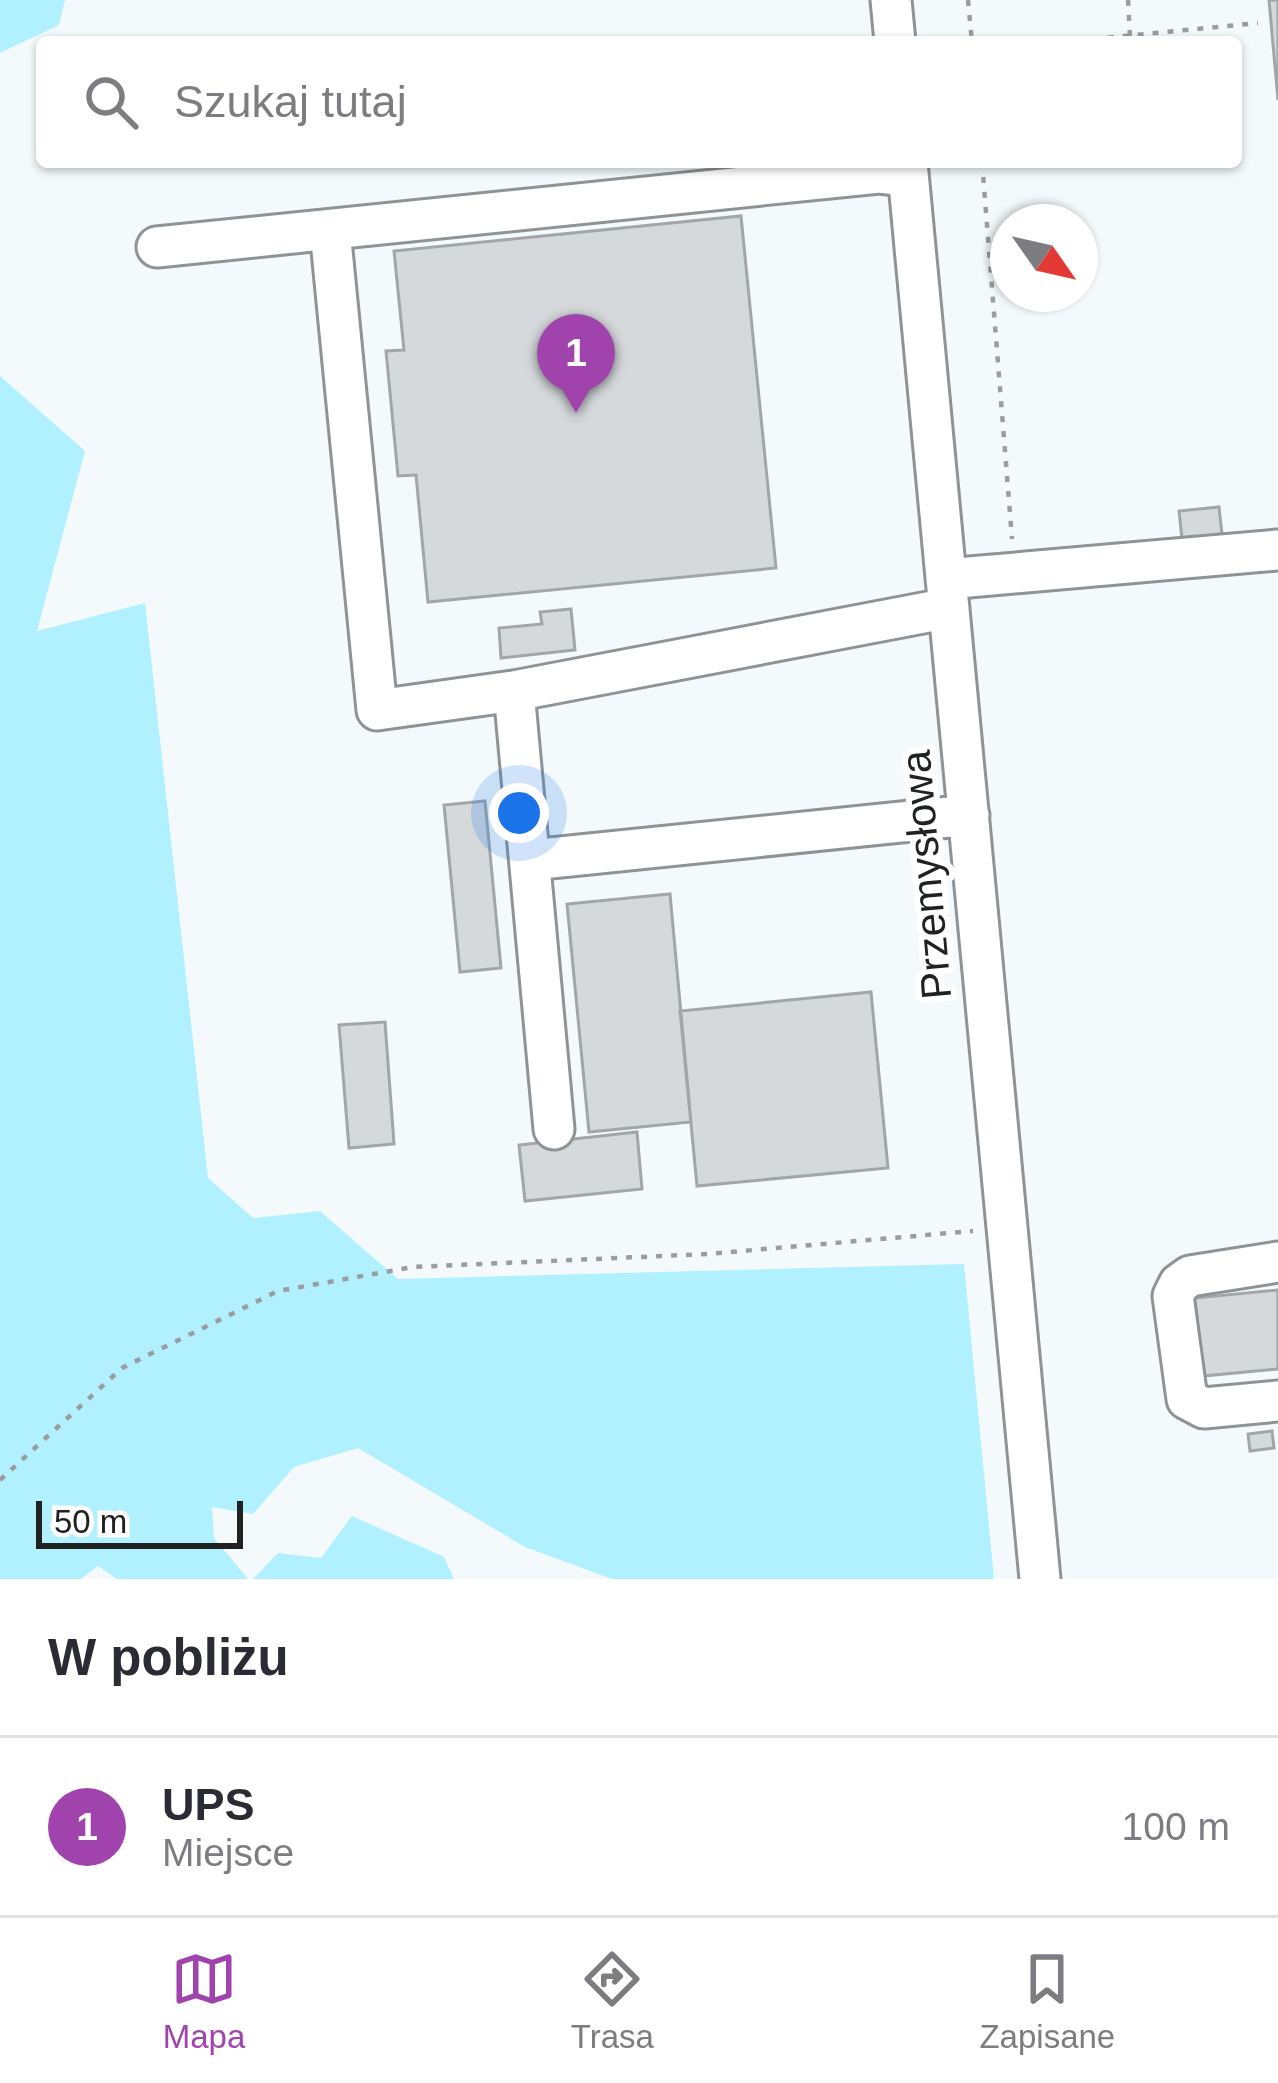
<!DOCTYPE html>
<html lang="pl">
<meta charset="utf-8">
<style>
body{margin:0;font-family:Helvetica,sans-serif;background:#f7f7f7;color:#2b2b33}
.compass{position:absolute;left:990px;top:204px;width:108px;height:108px;border-radius:50%;background:#fff;box-shadow:0 3px 9px #0004;rotate:124deg}
.scale{position:absolute;left:36px;bottom:30px;width:207px;box-sizing:border-box;padding-left:12px;border:6px solid #202222;border-top:0;font-size:33px;line-height:42px;white-space:nowrap;color:#202222;-webkit-text-stroke:9px #fff;paint-order:stroke}
.you{position:absolute;left:519px;top:813px;width:42px;height:42px;margin:-30px;border:9px solid #fff;border-radius:50%;background:#1a73e8;box-shadow:0 0 0 18px #1a73e833}
.badge{display:grid;place-items:center;width:78px;height:78px;border-radius:50%;background:#a143ac;color:#fff;font-size:39px;font-weight:700}
.pin{position:absolute;translate:-50% -99px;filter:drop-shadow(0 3px 6px #0008)}
.pin::after{content:'';position:absolute;top:63px;width:42px;height:36px;background:inherit;clip-path:polygon(0 0,100% 0,50% 100%)}
.list{margin:0;padding:0;list-style:none}
h2{display:flex;justify-content:space-between;align-items:center;height:156px;margin:0;padding:0 48px;font-size:51px}
h2 small{font-size:39px;font-weight:400;color:#7c7c81}
.list li{display:grid;grid-template-columns:78px 1fr auto;gap:36px;align-items:center;box-sizing:border-box;height:180px;padding:0 48px;border-top:3px solid #e1e1e2}
.list b{display:block;font-size:45px;white-space:nowrap}
.list p{margin:0;font-size:39px;white-space:nowrap;color:#7c7c81}
.list em{font-size:39px;font-style:normal;color:#7c7c81}
.icon{flex:none;width:66px;height:66px;fill:none;stroke:currentColor;stroke-width:2;stroke-linecap:round;stroke-linejoin:round}
.map{position:relative;flex:none;width:1278px;height:1579px;overflow:hidden}
.search{position:absolute;background:#fff;box-shadow:0 3px 9px #0004;left:36px;right:36px;top:36px;height:132px;display:flex;align-items:center;gap:30px;box-sizing:border-box;padding:0 42px;border-radius:12px;color:#7c7c81;font-size:45px}
.sheet{height:336px;background:#fff}
nav{display:flex;justify-content:space-around;align-items:center;box-sizing:border-box;height:168px;border-top:3px solid #e1e1e2;background:#fff;font-size:33px;color:#7c7c81}
nav a{display:grid;justify-items:center;gap:6px}
nav .on{color:#a143ac}
.map>svg:first-child{display:block}
.green{fill:#b0f0ff}
.building{fill:#d5d9dc;stroke:#a2a6a9;stroke-width:3}
.lines{fill:none;stroke-linecap:round;stroke-linejoin:round}
.minor-casing{stroke:#8e9395;stroke-width:45}
.path{stroke:#999d9e;stroke-width:4.5;stroke-dasharray:6 9;stroke-linecap:butt}
.minor{stroke:#fff;stroke-width:39}
.labels{text-anchor:middle;dominant-baseline:central;stroke-width:12;stroke-linejoin:round;paint-order:stroke}
.street-label{font-size:42px;fill:#202222;stroke:#fff}
</style>
<div class="map">
<svg width="1278" height="1579" viewBox="0 0 1278 1579">
<rect width="100%" height="100%" fill="#f4fafb"/>
<path class="green" d="M0,0h65l-6,25 -59,28z
M0,376l85,75 -48,180 108,-28 63,575 45,40 67,-7 78,68 566,-15 30,315h-382l-87,-32 -167,-99 -64,19 -41,47 -41,-7 2,31 34,41h-131l-19,-13 -17,13h-81z
M352,1516l92,41 10,22h-201l25,-26 43,5z"/>
<path class="building" d="M1269,0h9v100z
M741,216l35,352 -348,34 -12,-127 -18,1 -12,-125 18,-1 -10,-99z
M1219,507l3,27 -40,5 -3,-28z
M571,609l4,41 -74,8 -2,-30 43,-4 -2,-12z
M485,801l16,167 -41,4 -16,-167z
M670,894l21,228 -102,10 -22,-228z
M871,992l17,176 -191,18 -17,-175z
M385,1022l9,122 -45,4 -10,-123z
M637,1132l5,57 -117,12 -6,-56z
M1278,1290v79l-75,7 -8,-78z
M1272,1431l2,17 -24,3 -2,-17z"/>
<g class="lines">
<defs>
<path id="minor" d="M891,0l4,42
M907,162l133,1417
M330,230l47,480 137,-19 435,-83
M157,247l722,-74 29,3
M946,579l332,-29
M514,691l40,438
M531,860l438,-45
M1278,1262l-88,14 -11,8 -6,12 14,103 17,9 74,-7"/>
</defs>
<use href="#minor" class="minor-casing"/>
<path class="path" d="M968,0l4,42
M1128,0l2,36
M1063,42l195,-19
M982,162l30,377
M0,1480l122,-112 156,-77 135,-24 294,-13 266,-23"/>
<use href="#minor" class="minor"/>
</g>
<g class="labels">
<g class="street-label">
<text transform="translate(926 875) rotate(-95)">Przemysłowa</text>
</g>
</g>
</svg>
<svg class="compass" viewBox="-18 -18 36 36"><path d="M0-13l5 13h-10z" fill="#e53935"/><path d="M0 13l5-13h-10z" fill="#7c7c81"/></svg>
<div class="scale">50 m</div>
<div class="you"></div>
<div class="pin badge" style="left:576px;top:413px">1</div>
<div class="search"><svg class="icon" aria-label="search" viewBox="0 0 24 24"><circle cx="10" cy="10" r="6"/><path d="M15 15l6 6"/></svg>Szukaj tutaj</div>
</div>
<section class="sheet">
<h2>W pobliżu<small></small></h2>
<ul class="list">
<li><span class="badge">1</span><div><b>UPS</b><p>Miejsce</p></div><em>100 m</em></li>
</ul>
</section>
<nav>
<a class="on"><svg class="icon" aria-label="map" viewBox="0 0 24 24"><path d="M3 6l6-2 6 2 6-2v14l-6 2-6-2-6 2zM9 4v14M15 6v14"/></svg>Mapa</a>
<a><svg class="icon" aria-label="directions" viewBox="0 0 24 24"><path d="M12 3l9 9-9 9-9-9zM9 14v-3h6M13 9l2 2-2 2"/></svg>Trasa</a>
<a><svg class="icon" aria-label="saved" viewBox="0 0 24 24"><path d="M7 4h10v16l-5-4-5 4z"/></svg>Zapisane</a>
</nav>
